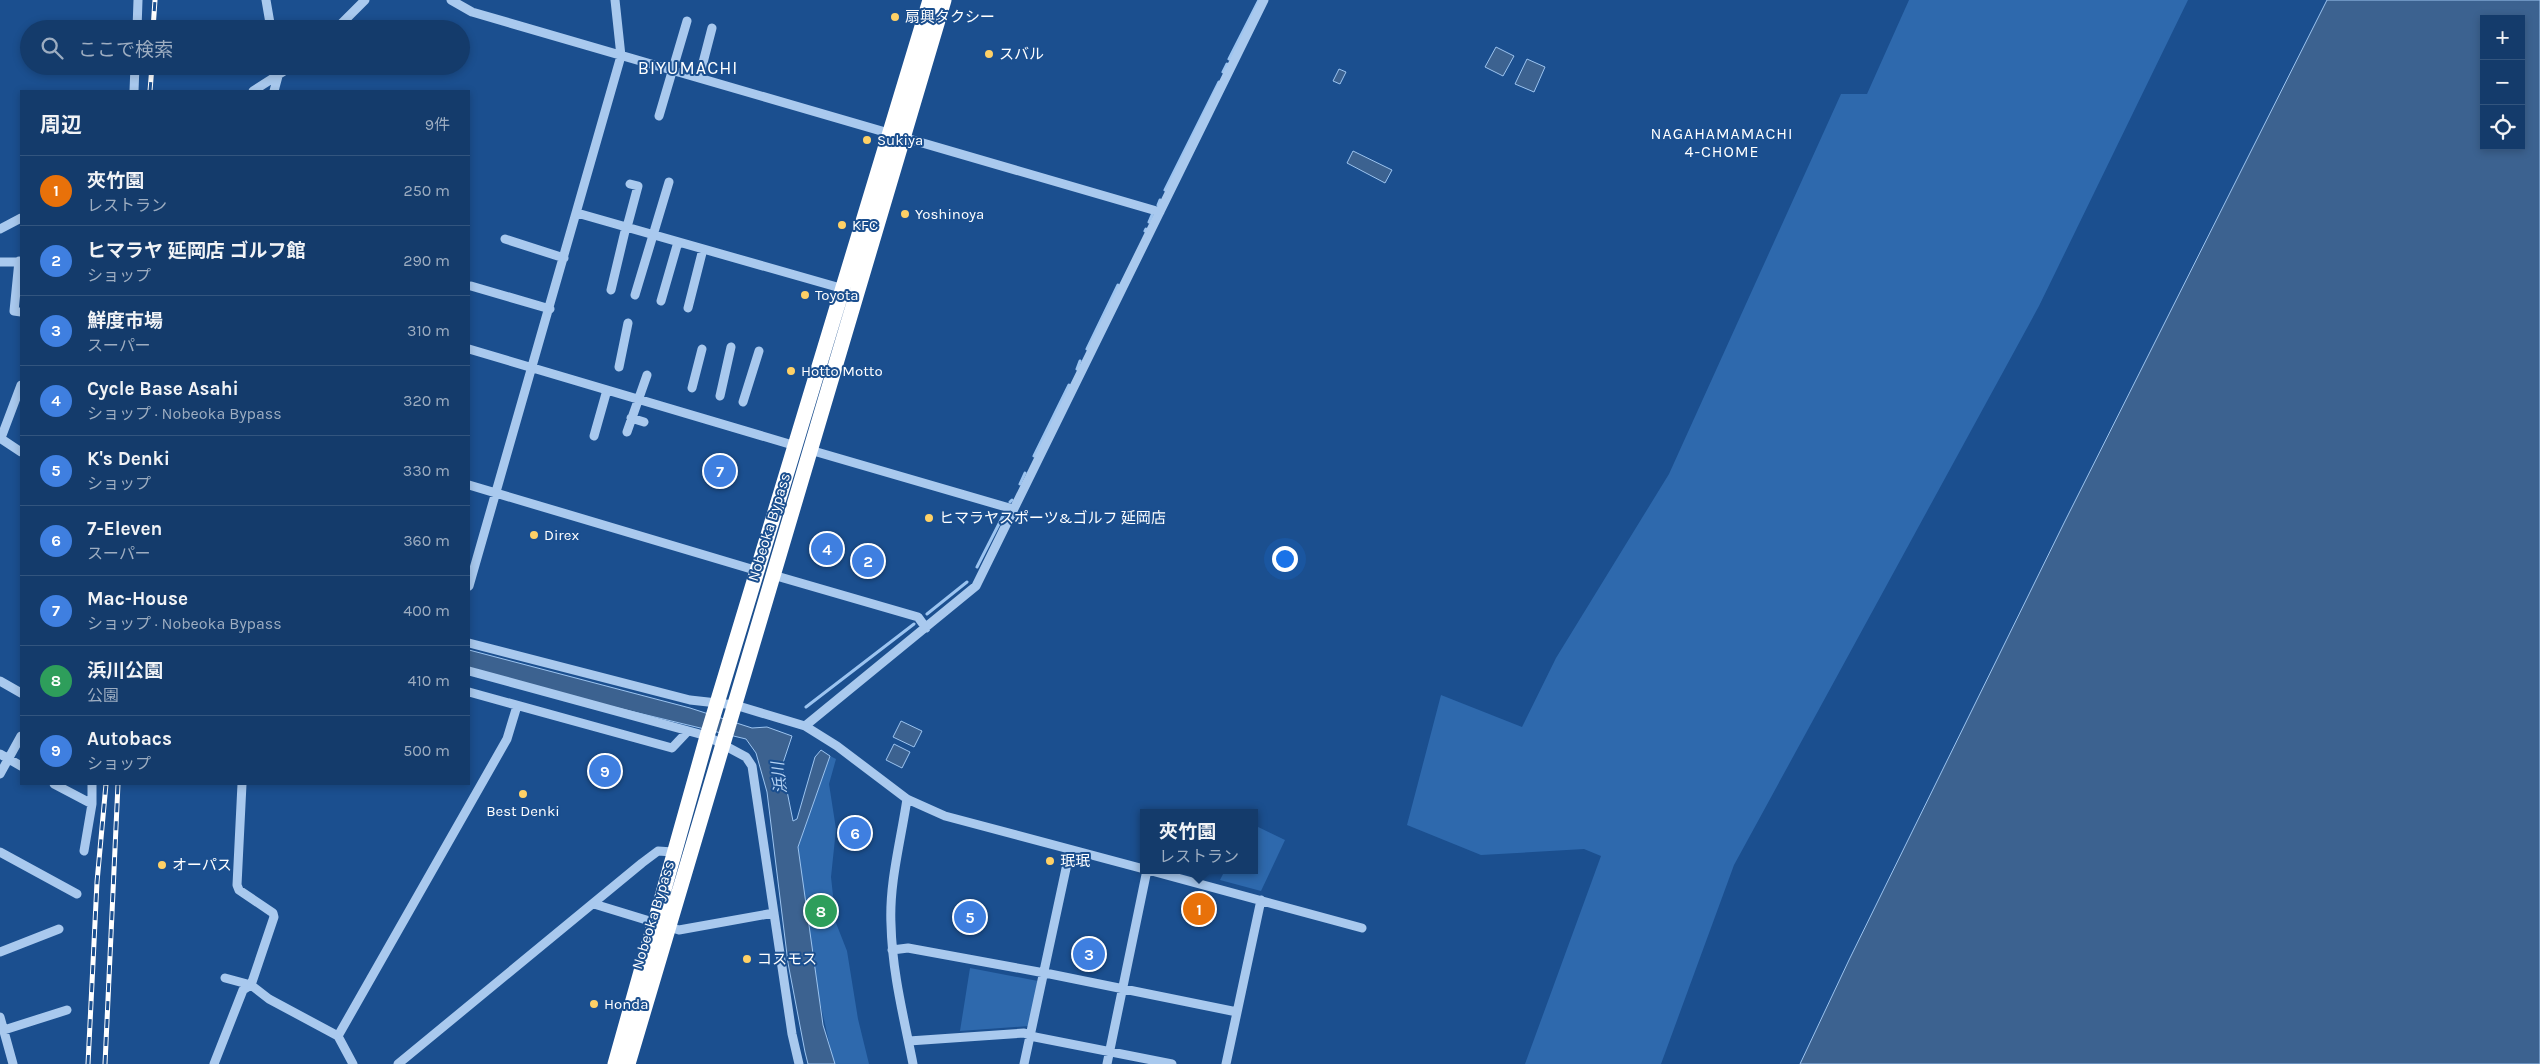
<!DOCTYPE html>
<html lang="ja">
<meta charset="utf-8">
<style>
body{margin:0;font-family:Karla,"Noto Sans JP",sans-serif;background:#214673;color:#f1f3f6}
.controls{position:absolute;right:15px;top:15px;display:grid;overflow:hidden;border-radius:0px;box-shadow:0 2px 8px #0003}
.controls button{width:45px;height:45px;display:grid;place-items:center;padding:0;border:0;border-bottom:1px solid #33557e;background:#143b6b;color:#f1f3f6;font:25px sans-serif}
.you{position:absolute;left:1284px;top:558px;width:18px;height:18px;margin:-12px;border:4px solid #fff;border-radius:50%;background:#1a73e8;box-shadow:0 0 0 8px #1a73e833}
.badge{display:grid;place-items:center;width:32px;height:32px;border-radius:50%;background:#e797bd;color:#fff;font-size:16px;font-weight:700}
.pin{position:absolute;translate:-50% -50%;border:2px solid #fff;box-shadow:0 1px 5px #0006}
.popup{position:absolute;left:1140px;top:809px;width:118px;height:65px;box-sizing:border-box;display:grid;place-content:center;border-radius:0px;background:#143b6b;filter:drop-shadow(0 1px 4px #0005);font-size:16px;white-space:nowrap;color:#9dadc1}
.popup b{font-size:19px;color:#f1f3f6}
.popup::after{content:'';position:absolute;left:50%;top:100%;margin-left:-10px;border:10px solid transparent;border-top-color:#143b6b}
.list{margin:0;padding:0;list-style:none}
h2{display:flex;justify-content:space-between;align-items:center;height:65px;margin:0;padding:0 20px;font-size:21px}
h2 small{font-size:16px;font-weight:400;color:#9dadc1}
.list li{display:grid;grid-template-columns:32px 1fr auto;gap:15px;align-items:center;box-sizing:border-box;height:70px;padding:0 20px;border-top:1px solid #33557e}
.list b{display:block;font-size:19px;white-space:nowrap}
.list p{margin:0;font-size:16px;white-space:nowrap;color:#9dadc1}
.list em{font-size:16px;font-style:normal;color:#9dadc1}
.icon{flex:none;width:28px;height:28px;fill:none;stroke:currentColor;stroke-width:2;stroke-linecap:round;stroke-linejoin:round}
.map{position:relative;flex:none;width:2540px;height:1064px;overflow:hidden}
.search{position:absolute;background:#143b6b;box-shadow:0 2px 8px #0003;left:20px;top:20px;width:450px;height:55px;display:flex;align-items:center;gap:12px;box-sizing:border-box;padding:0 18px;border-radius:28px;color:#9dadc1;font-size:19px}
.panel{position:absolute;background:#143b6b;box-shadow:0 2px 8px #0003;left:20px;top:90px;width:450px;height:695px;border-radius:0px}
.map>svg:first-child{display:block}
.green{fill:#2e69ad}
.water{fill:#3c6290;stroke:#9cc4f0;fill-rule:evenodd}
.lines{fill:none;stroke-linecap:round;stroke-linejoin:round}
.stream{stroke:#9cc4f0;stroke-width:3}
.minor{stroke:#a9c9ee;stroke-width:9}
.highway{stroke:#fff;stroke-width:15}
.rail-casing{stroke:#fff;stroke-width:5}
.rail{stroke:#1b4f8f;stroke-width:3;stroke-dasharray:9;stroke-linecap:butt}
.poi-dot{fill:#ffd166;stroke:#1b4f8f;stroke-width:2}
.labels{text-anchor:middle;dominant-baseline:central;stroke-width:4;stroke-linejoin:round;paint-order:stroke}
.poi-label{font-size:15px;fill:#fff;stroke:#1b4f8f;text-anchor:start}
.street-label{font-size:15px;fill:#fff;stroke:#1b4f8f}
.neighbourhood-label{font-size:16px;letter-spacing:1px;fill:#fff;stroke:#1b4f8f}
.water-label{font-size:16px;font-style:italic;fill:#b5d3f5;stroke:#1b4f8f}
.quarter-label{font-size:18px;letter-spacing:1px;fill:#fff;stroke:#1b4f8f}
</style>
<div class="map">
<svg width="2540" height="1064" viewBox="0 0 2540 1064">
<rect width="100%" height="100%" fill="#1b4f8f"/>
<path class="green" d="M1909,0h279l-149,306 -305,559 -73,199h-136l76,-208 -17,-7 -103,6 -74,-30 34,-130 81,32 34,-69 113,-184 172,-380h26z
M830,756l6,3 -7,25 7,45 -5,48 5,46 11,28 11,68 11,45h-35l-19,-84 -17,-133z
M1254,825l31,15 -24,51 -41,-11 5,-10h29z
M970,968l68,13 -9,45 -69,5z"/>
<path class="water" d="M2327,0h213v1064h-740l49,-104 215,-437zM2484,19h37v127h-37z
M1496,47l18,9 -11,20 -18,-9z
M1527,59l18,8 -11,25 -19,-8z
M1339,69l7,3 -6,12 -7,-3z
M1353,151l39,19 -7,13 -38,-20z
M469,650l221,58 62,20 15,-1 25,9 -10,30 11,55 4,-2 18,-62 6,-7 9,6 -32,91 25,178 12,39h-27l-3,-12 -17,-89 -21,-171 -11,-39 -10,-14 -145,-35 -132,-36z
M901,721l21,10 -8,16 -21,-10z
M894,744l16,8 -8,16 -16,-8z"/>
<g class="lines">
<path class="stream" d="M1229,59l30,-59
M1223,72l4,-8
M1165,190l54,-108
M1158,205l2,-5
M1149,222l3,-7
M1145,231l1,-2
M1087,349l31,-64
M1077,369l3,-8
M1034,456l35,-71
M1020,484l5,-11
M1010,502l2,-2
M977,567l29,-57
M927,614l40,-32
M806,707l108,-83"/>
<path class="minor" d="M266,0l5,29
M451,0l21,12 688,200
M137,29l1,-29
M336,29l29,-29
M699,78l13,-50
M134,91l1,-25
M253,91l39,-25
M274,91l4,-15 -2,-10
M659,116l28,-95
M577,213l267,76
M627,227l11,-41 -8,-2
M0,229l21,-11
M505,239l59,19
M19,261l-5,50 7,1
M0,262h21
M471,286l79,23
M611,290l15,-63
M635,295l34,-113
M661,301l17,-59
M688,308l15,-59
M469,349l327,97
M619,367l9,-44
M692,388l10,-39
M720,396l11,-49
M743,402l16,-51
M631,418l13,4
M627,432l20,-57
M594,436l13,-46
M0,438l21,14
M1,438l20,-53
M810,450l203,59
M469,485l289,86
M773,575l145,42 8,11
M469,586l152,-530 -6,-56
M469,643l221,57 45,5 70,21 32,20 70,53 38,17 199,53
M469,671l238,65 39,21 6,9 40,268 7,30
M0,681l21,12
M469,692l203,56 16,-17
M805,726l171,-140 288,-586
M0,754l21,12
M0,774l21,-38
M54,784l38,20
M242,784l-5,101 2,5 34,23 1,4 -23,68 18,14 69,37 15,28
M907,799c-6,41 -18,84 -16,125 1,48 13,94 22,140
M84,851l8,-47v-20
M0,852l77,42
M1148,870l214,58
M594,904l85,26 95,-17
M892,950l16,-2 142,26 187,38
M0,952l59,-23
M225,978l26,7
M0,1017l13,47
M4,1030l63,-20
M338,1036l169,-297 10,-33
M909,1041l115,-8 11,4 137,27
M214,1064l29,-74 8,-5
M398,1064l244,-201 16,-12 15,1
M1024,1064l46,-214
M1107,1064l40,-194
M1226,1064l35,-164"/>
<path class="highway" d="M615,1064l93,-331 222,-733
M628,1064l316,-1064"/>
<defs>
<path id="rail" d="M153,29l2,-29
M150,91l2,-25
M88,1064l9,-182 9,-98
M105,1064l13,-280"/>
</defs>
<use href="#rail" class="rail-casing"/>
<use href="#rail" class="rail"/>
</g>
<g class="poi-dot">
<circle cx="895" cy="17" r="5"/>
<circle cx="989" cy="54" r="5"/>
<circle cx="867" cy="140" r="5"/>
<circle cx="905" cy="214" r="5"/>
<circle cx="842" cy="225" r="5"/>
<circle cx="805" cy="295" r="5"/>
<circle cx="791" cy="371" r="5"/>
<circle cx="929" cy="518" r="5"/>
<circle cx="534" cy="535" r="5"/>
<circle cx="523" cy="794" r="5"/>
<circle cx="1050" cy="861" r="5"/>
<circle cx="162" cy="865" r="5"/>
<circle cx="747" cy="959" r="5"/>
<circle cx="594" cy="1004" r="5"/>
</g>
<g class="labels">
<g class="poi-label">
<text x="905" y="17">扇興タクシー</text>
<text x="999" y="54">スバル</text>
<text x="877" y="140">Sukiya</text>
<text x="915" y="214">Yoshinoya</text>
<text x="852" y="225">KFC</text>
<text x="815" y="295">Toyota</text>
<text x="801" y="371">Hotto Motto</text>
<text x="939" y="518">ヒマラヤスポーツ&amp;ゴルフ 延岡店</text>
<text x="544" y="535">Direx</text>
<text x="523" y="811" text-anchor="middle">Best Denki</text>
<text x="1060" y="861">珉珉</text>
<text x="172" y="865">オーパス</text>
<text x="757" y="959">コスモス</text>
<text x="604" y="1004">Honda</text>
</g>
<g class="street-label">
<text transform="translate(769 527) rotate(-73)">Nobeoka Bypass</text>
<text transform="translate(653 915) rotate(-73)">Nobeoka Bypass</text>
</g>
<g class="neighbourhood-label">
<text x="1722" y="133">NAGAHAMAMACHI<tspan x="1722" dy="18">4-CHOME</tspan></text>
</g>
<g class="water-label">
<text transform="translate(779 778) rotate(-96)">浜川</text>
</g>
<g class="quarter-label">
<text x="688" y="68">BIYUMACHI</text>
</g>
</g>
</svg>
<div class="controls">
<button>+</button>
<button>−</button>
<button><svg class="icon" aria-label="locate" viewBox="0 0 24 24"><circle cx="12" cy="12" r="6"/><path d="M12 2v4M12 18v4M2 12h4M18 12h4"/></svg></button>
</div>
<div class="you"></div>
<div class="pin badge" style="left:1199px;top:909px;background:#e8710a">1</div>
<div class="popup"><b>夾竹園</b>レストラン</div>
<div class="pin badge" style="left:868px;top:561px;background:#3f7fe0">2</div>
<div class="pin badge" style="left:1089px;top:954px;background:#3f7fe0">3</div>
<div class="pin badge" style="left:827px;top:549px;background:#3f7fe0">4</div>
<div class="pin badge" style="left:970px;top:917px;background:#3f7fe0">5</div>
<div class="pin badge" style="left:855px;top:833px;background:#3f7fe0">6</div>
<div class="pin badge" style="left:720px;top:471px;background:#3f7fe0">7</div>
<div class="pin badge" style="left:821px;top:911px;background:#2e9e5b">8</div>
<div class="pin badge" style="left:605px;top:771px;background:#3f7fe0">9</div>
<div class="search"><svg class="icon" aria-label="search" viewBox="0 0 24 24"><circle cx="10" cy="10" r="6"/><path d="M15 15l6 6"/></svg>ここで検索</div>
<section class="panel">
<h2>周辺<small>9件</small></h2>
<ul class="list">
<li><span class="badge" style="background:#e8710a">1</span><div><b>夾竹園</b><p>レストラン</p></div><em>250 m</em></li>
<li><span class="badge" style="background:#3f7fe0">2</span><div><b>ヒマラヤ 延岡店 ゴルフ館</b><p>ショップ</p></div><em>290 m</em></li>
<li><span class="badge" style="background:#3f7fe0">3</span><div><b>鮮度市場</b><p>スーパー</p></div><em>310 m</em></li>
<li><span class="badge" style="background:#3f7fe0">4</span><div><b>Cycle Base Asahi</b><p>ショップ · Nobeoka Bypass</p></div><em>320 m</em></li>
<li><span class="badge" style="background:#3f7fe0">5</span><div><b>K's Denki</b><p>ショップ</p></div><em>330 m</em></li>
<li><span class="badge" style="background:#3f7fe0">6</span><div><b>7-Eleven</b><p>スーパー</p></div><em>360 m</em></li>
<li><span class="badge" style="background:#3f7fe0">7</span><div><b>Mac-House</b><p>ショップ · Nobeoka Bypass</p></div><em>400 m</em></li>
<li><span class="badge" style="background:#2e9e5b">8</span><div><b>浜川公園</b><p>公園</p></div><em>410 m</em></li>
<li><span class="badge" style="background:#3f7fe0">9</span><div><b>Autobacs</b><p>ショップ</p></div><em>500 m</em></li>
</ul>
</section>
</div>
